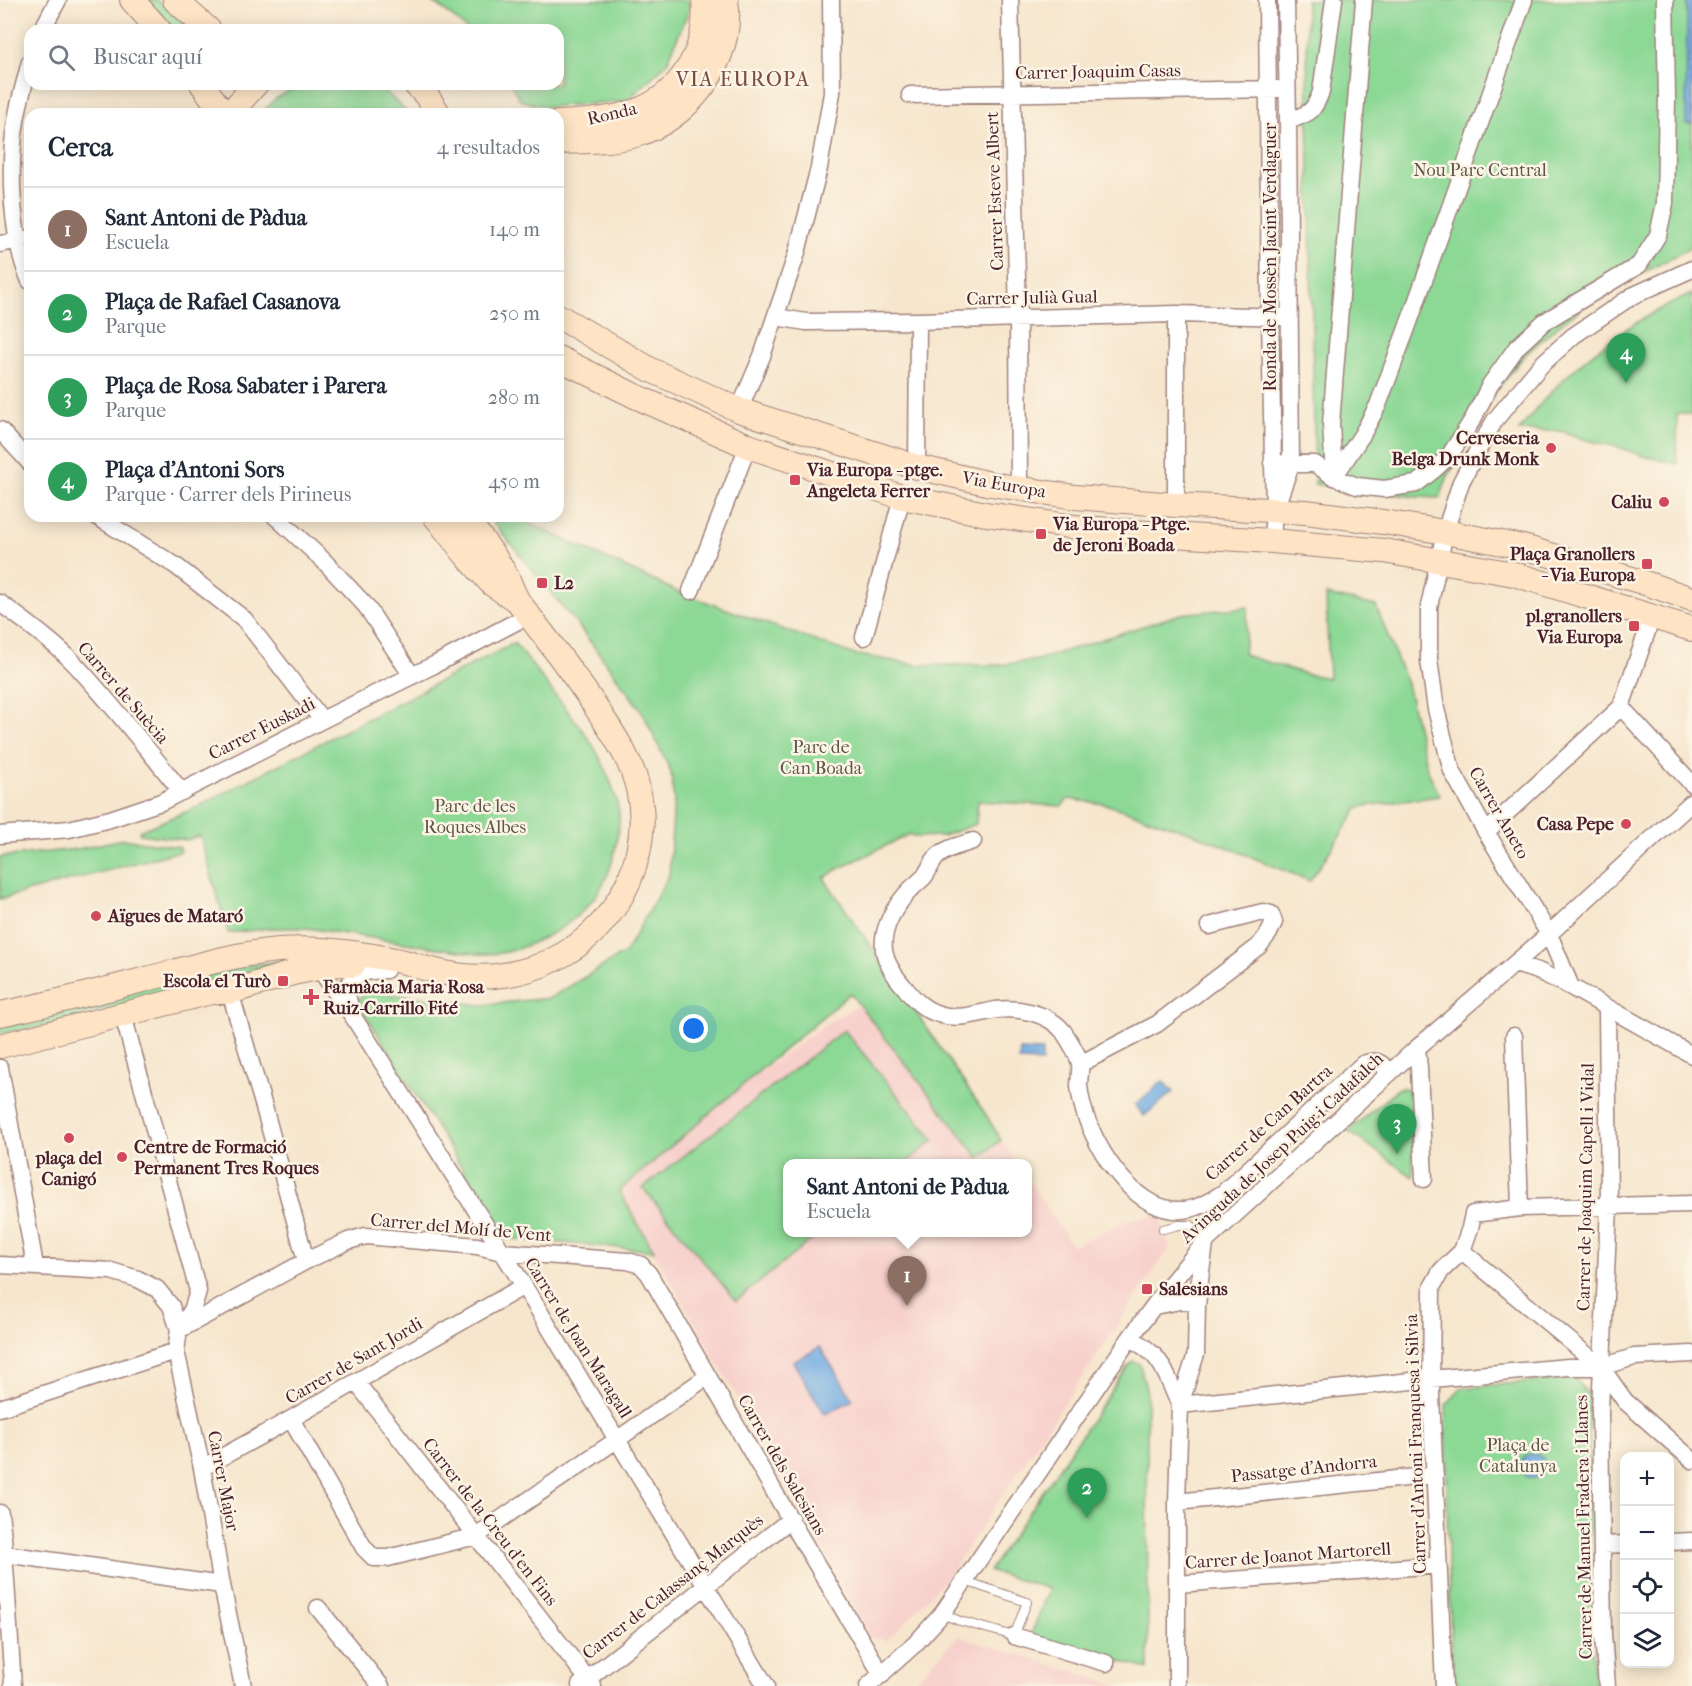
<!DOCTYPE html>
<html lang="es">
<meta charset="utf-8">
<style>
body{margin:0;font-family:"IM FELL French Canon",serif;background:#f6f6f7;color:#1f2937}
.controls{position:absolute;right:18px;bottom:18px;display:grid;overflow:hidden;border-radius:12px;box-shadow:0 3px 15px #0003}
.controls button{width:54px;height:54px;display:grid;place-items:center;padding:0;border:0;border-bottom:2px solid #e0e1e3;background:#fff;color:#1f2937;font:30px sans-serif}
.you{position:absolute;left:694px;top:1029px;width:21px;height:21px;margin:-15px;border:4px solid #fff;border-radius:50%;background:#1a73e8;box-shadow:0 0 0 9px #1a73e833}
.badge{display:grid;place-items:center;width:39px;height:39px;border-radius:50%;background:#d1495b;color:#fff;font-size:20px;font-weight:700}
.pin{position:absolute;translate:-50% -50px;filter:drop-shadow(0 2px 3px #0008)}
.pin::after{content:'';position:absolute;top:32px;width:21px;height:18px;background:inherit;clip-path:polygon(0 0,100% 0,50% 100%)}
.popup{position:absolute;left:783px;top:1159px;width:249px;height:78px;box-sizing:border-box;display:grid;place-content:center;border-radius:12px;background:#fff;filter:drop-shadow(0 2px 4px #0005);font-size:20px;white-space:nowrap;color:#747a83}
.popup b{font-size:22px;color:#1f2937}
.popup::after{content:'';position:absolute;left:50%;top:100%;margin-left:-12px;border:12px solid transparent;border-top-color:#fff}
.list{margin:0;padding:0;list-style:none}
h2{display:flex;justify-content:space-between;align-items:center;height:78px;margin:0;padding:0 24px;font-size:26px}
h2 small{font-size:20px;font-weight:400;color:#747a83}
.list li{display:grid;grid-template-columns:39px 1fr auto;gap:18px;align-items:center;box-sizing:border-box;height:84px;padding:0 24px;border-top:2px solid #e0e1e3}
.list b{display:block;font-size:22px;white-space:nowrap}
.list p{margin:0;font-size:20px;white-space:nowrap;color:#747a83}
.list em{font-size:20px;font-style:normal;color:#747a83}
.icon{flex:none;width:33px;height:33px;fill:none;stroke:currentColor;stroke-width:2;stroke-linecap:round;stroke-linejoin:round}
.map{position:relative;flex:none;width:1692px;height:1686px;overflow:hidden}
.search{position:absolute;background:#fff;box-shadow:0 3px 15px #0003;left:24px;top:24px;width:540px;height:66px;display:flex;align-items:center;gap:15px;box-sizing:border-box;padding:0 21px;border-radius:18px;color:#747a83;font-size:22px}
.panel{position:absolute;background:#fff;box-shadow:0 3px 15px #0003;left:24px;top:108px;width:540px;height:414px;border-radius:18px}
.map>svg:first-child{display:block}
.built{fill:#f7d0cc}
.green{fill:#8cd895;stroke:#6b7c60;stroke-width:1.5}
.water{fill:#71ace2;stroke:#5e6686;stroke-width:1.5}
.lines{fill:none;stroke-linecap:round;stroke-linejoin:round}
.lane-casing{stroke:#a0827c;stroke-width:10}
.street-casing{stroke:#a0827c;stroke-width:19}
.secondary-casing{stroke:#a0827c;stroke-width:26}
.lane{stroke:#fff;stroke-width:8}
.street{stroke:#fff;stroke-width:16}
.secondary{stroke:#fee4c5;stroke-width:24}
.poi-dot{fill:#d1495b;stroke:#fcf5e5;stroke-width:2}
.labels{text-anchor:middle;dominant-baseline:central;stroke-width:5;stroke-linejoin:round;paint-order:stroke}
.street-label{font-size:18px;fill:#4a1f2b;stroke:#fcf5e5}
.park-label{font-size:18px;fill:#5e564b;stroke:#fcf5e5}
.poi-label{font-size:18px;font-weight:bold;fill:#4a1f2b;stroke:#fcf5e5;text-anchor:start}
.neighbourhood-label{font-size:20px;letter-spacing:1.5px;fill:#7d4c40;stroke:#fcf5e5}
</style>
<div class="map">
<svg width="1692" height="1686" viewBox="0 0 1692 1686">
<rect width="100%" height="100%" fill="#fcf5e5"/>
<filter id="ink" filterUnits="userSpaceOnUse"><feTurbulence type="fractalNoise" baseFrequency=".0167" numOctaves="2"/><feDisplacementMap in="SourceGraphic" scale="12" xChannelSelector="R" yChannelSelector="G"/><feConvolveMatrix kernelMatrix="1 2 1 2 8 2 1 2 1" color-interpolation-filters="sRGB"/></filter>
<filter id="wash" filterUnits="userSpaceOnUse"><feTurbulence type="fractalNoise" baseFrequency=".008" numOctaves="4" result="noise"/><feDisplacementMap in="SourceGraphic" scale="24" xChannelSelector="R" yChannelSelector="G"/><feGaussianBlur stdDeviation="1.35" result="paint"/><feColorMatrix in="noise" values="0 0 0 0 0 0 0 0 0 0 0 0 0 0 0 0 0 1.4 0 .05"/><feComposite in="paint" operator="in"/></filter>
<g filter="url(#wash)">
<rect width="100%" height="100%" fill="#f6e6cd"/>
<path class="built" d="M864,1002l116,156 21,-18 16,23 -230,1v68h240v-54l45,67 4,-1 50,-23 32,-7 12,33 -224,332 -59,62 -17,-4 -91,-167 -160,-279 36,-30 49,-46 121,-91z
M958,1636l65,20 96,30h-209z"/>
<path class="green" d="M147,0h10l37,30h-18z
M426,0h262l2,7 -23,56 -40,38 -82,6 -25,-7 -9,-16h47v-54h-90l-30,-25z
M1306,0h386v245l-6,5 -87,46 -38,27 -36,32 -31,38 -47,85 -7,20 -22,-1 -103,-13z
M301,84h68l18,9 22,21h-148l14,-15z
M1692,294v120h-15v50l-37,-9 -21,-8 -29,-6 -29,-10h-42c45,-61 103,-107 173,-137z
M488,516h26l162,75 176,63 66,11h80l39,-5 144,-46 67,-7 -4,48 62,19 23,4 -3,-83 50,11 31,78 20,85 13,27 -81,11 -49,74 -115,-47 -90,-30 -37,-5 -6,7 -84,-5 -2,23 -33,12 -29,1 -4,-3 -72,35 -14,9 162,237 15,25 -22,18 -129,-165 -231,198 35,60 -148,-13 -149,-237 9,-10 116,14 68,-7 75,-45 44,-78 5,-74 -3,-29 -30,-62 -61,-82z
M514,643c13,15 25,31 37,47 20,25 44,52 56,83 5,12 10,26 12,39 1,11 -1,22 -3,32 -8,57 -51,89 -102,106 -11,4 -24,4 -36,4l-171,-26h-35l-44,5 -28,-97 -13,4 -47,-6 -1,-3 54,-22z
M123,839l56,8 1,5 -7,1 -173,46v-42l78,-8z
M294,959l-234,64 -60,11v-13l152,-41z
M844,1030l90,110 -28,23 -119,1v68l33,1 -84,68 -93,-113z
M1399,1088h6l8,6 1,11 -1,72 -65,-46z
M1134,1361l6,4 7,28 1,276 -118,-32 19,-48 -60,-18 139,-205z
M1575,1378l14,18 1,237 6,52 -143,1 -5,-121 -2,-160 16,-17z"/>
<path class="water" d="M1687,0h5v124h-6z
M1020,1050l22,1v11l-23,-1z
M1163,1081l10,11 -29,24 -9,-11z
M820,1347l33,53 -28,14 -32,-52z
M1521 1466a12 12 0 1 1 24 0a12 12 0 1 1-24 0Z"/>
</g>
<g filter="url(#ink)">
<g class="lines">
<defs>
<path id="lane" d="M1163,1229l16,-4h12l14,17
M942,1614l18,7 54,15 13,-34 -62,-21"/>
<path id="street" d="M1010,0l8,318 1,171
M1267,0l3,316 4,194 -2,31
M1364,0l-33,424 3,53 23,9 27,3 32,-5 19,-15 14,-13 24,-37 17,-34 27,-38 27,-25 95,-57 19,-30 7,-32 2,-106 -2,-97
M42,30l16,-30
M30,62c-5,20 -11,39 -14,59 -8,47 -5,117 14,160
M910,95l368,-6
M1288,121c22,-8 25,-8 33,-29l13,-92
M0,244l30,-6
M1176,314v191
M776,317l30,5 112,-1 258,-7 113,3
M739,410l23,-54 34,-100 23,-88 13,-75 -1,-93
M0,430l30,33
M1272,463l43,1 19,13 28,-42 16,-30 29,-77 117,-328
M917,467l1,-146
M1278,501l13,-37 -3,-343 -2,-121
M96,516l80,50 68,53 78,101
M275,516l48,44 43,46 46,70
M691,591l57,-145
M0,603c25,18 51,37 72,58 39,41 74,87 110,131
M864,637l38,-140
M1621,707l71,77
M1486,832l135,-125 31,-90
M0,835l69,-6 41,-10 51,-17 161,-82 112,-55 95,-50
M973,841c-12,4 -28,7 -37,17 -5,5 -7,13 -12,19 -4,4 -9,8 -13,12 -15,15 -30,39 -27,61 2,15 13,29 22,39 10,13 20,22 36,26 18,5 37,-2 54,-5 22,-3 52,3 67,21 6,9 14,21 17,32 1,7 -1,16 -1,23 1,9 4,22 7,31 15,40 54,102 104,92 12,-2 23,-10 33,-16l140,-129c13,-5 19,-2 27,9
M314,961l38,54 172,271 242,400
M1515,964l23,7 33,16 121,68
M1571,987l-22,-53 -63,-102 -34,-61 -16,-62 -7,-49v-53l16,-75 16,-50 18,-34 16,-28 46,-55 32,-29 59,-40 60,-27
M230,992l34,115 42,154
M350,1008l-4,-19c10,-18 21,-18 40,-19
M1607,1008l2,198 -9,205 3,223 4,52
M123,1015l75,276 -5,17 -11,19
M1514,1036l6,172
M1417,1048l2,20 5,111
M1080,1064l77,-40 102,-78 10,-13 5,-11 -3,-8 -8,-2 -54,14
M0,1068l35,198
M1462,1251l139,116 24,34 67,59
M0,1265l111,6 27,8 19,10 14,17 8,24 -3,21 26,117 20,117 21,101
M1197,1305l4,-34 4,-27
M1154,1306l31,-6 12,5 -1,49 -16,51 -3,97v184
M179,1330l127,-69 42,-20 18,-5 111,10 25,6 126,9 13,4 8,9 149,259 84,142
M1130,1338c35,19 34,34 50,67
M356,1382l237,304
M1180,1405l251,-26 137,-12h33l33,-10 58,-3
M0,1408l176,-57
M291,1419l73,129 10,10h14l88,-22 142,-97 90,-63
M202,1468l89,-49 233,-133
M1177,1502l258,-27
M0,1513l3,24 10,149
M1670,1542l22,-1
M1602,1545l22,-1
M0,1556l5,-2 217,31
M1177,1584l261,-19
M318,1608l63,78
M1014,1636l92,27
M580,1685l211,-166
M868,1686l47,-42 27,-30 188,-276 38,-51 37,-45 212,-194 132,-114 143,-132
M1444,1686l-13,-291 1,-108 9,-16 21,-20 8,-23 3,-14 47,-6 172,-4"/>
<path id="secondary" d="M132,0l27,30
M175,0l34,30
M202,84l22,30
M415,84l11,11 13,19
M233,114l5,-10 18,-20
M558,123c22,-1 48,-3 69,-9 51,-14 82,-63 77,-114
M558,142c24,-1 50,0 74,-6 57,-15 103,-76 94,-136
M558,316l93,54 88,40 178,57 74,17 84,13 101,8 130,7 77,10 62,10 78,15 116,34 53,18
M558,358l77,38 113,50 154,51 84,17 89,13 96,8 101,6 112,10 130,23 178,55
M435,516l30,38 27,30 24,16
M0,1014c56,-11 111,-26 166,-40 37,-10 75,-21 113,-24 40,-3 82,3 121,11 11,2 21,7 32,9 23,6 47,9 71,5 44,-6 84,-29 110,-66 24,-34 35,-79 25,-120 -6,-27 -22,-51 -37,-74 -25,-38 -53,-75 -81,-111 -7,-9 -9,-20 -15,-30 -11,-21 -27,-39 -41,-58
M0,1046l211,-54h19l63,-19 45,-9 15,1"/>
</defs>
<use href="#lane" class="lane-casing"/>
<use href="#street" class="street-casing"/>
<use href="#secondary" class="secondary-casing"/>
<use href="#lane" class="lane"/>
<use href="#street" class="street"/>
<use href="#secondary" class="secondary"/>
</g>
</g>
<g class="poi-dot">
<circle cx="1551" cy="448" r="6"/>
<rect x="789" y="474" width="12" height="12" rx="3"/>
<circle cx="1664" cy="502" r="6"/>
<rect x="1035" y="528" width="12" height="12" rx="3"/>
<rect x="1641" y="558" width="12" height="12" rx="3"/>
<rect x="536" y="577" width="12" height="12" rx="3"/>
<rect x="1628" y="620" width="12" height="12" rx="3"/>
<circle cx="1626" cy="824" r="6"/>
<circle cx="96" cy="916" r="6"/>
<rect x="277" y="975" width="12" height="12" rx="3"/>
<path d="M308 988h6v6h6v6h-6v6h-6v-6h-6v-6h6z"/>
<circle cx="69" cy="1138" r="6"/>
<circle cx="122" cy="1157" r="6"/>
<rect x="1141" y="1283" width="12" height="12" rx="3"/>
</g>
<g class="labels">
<g class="street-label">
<text transform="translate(1098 72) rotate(-1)">Carrer Joaquim Casas</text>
<text transform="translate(612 114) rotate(-13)">Ronda</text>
<text transform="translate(995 191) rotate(-92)">Carrer Esteve Albert</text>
<text transform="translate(1270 257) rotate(-90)">Ronda de Mossèn Jacint Verdaguer</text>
<text transform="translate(1032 298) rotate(-1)">Carrer Julià Gual</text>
<text transform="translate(1004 485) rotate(10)">Via Europa</text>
<text transform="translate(123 693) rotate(49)">Carrer de Suècia</text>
<text transform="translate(262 729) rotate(-27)">Carrer Euskadi</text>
<text transform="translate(1499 813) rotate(60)">Carrer Aneto</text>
<text transform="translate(1269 1123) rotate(-42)">Carrer de Can Bartra</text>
<text transform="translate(1282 1148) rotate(-43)">Avinguda de Josep Puig i Cadafalch</text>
<text transform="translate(1586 1187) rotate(-89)">Carrer de Joaquim Capell i Vidal</text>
<text transform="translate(461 1228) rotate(5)">Carrer del Molí de Vent</text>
<text transform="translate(578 1338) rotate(58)">Carrer de Joan Maragall</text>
<text transform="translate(354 1361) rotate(-30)">Carrer de Sant Jordi</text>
<text transform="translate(1416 1444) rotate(-92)">Carrer d'Antoni Franquesa i Silvia</text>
<text transform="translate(782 1465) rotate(60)">Carrer dels Salesians</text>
<text transform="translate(1304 1469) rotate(-6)">Passatge d'Andorra</text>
<text transform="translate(223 1481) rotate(79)">Carrer Major</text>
<text transform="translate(490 1522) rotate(52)">Carrer de la Creu d'en Fins</text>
<text transform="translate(1584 1527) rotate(-91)">Carrer de Manuel Fradera i Llanes</text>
<text transform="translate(1288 1556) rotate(-4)">Carrer de Joanot Martorell</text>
<text transform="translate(673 1587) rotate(-38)">Carrer de Calassanç Marquès</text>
</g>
<g class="park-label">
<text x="1480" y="170">Nou Parc Central</text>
<text x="821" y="747">Parc de<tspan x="821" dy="21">Can Boada</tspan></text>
<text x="475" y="806">Parc de les<tspan x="475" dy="21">Roques Albes</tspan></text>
<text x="1518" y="1445">Plaça de<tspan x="1518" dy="21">Catalunya</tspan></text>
</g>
<g class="poi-label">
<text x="1539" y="438" text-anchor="end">Cerveseria<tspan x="1539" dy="21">Belga Drunk Monk</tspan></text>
<text x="807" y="470">Via Europa - ptge.<tspan x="807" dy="21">Angeleta Ferrer</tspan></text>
<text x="1652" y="502" text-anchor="end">Caliu</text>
<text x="1053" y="524">Via Europa - Ptge.<tspan x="1053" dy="21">de Jeroni Boada</tspan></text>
<text x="1635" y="554" text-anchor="end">Plaça Granollers<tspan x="1635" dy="21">- Via Europa</tspan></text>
<text x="554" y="583">L2</text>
<text x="1622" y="616" text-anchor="end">pl.granollers<tspan x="1622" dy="21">Via Europa</tspan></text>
<text x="1614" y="824" text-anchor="end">Casa Pepe</text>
<text x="108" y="916">Aïgues de Mataró</text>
<text x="271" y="981" text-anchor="end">Escola el Turò</text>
<text x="323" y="987">Farmàcia Maria Rosa<tspan x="323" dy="21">Ruiz-Carrillo Fité</tspan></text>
<text x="134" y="1147">Centre de Formació<tspan x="134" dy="21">Permanent Tres Roques</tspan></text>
<text x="69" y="1158" text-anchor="middle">plaça del<tspan x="69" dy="21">Canigó</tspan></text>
<text x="1159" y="1289">Salesians</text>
</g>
<g class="neighbourhood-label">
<text x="743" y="79">VIA EUROPA</text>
</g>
</g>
</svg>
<div class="controls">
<button>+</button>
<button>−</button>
<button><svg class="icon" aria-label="locate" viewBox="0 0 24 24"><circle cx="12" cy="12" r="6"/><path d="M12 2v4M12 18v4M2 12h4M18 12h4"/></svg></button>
<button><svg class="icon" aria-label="layers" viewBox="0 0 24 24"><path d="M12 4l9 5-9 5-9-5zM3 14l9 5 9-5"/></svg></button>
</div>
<div class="you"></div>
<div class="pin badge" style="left:907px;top:1306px;background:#8d6e63">1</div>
<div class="popup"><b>Sant Antoni de Pàdua</b>Escuela</div>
<div class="pin badge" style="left:1087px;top:1518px;background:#2e9e5b">2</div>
<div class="pin badge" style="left:1397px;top:1154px;background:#2e9e5b">3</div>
<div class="pin badge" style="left:1626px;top:383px;background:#2e9e5b">4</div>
<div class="search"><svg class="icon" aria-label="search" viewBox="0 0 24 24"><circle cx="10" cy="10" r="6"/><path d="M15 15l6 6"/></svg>Buscar aquí</div>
<section class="panel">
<h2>Cerca<small>4 resultados</small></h2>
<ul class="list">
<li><span class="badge" style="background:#8d6e63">1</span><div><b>Sant Antoni de Pàdua</b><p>Escuela</p></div><em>140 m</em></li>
<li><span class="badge" style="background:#2e9e5b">2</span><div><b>Plaça de Rafael Casanova</b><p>Parque</p></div><em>250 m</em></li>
<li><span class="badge" style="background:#2e9e5b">3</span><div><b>Plaça de Rosa Sabater i Parera</b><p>Parque</p></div><em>280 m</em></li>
<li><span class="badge" style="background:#2e9e5b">4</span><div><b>Plaça d'Antoni Sors</b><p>Parque · Carrer dels Pirineus</p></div><em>450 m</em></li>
</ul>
</section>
</div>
